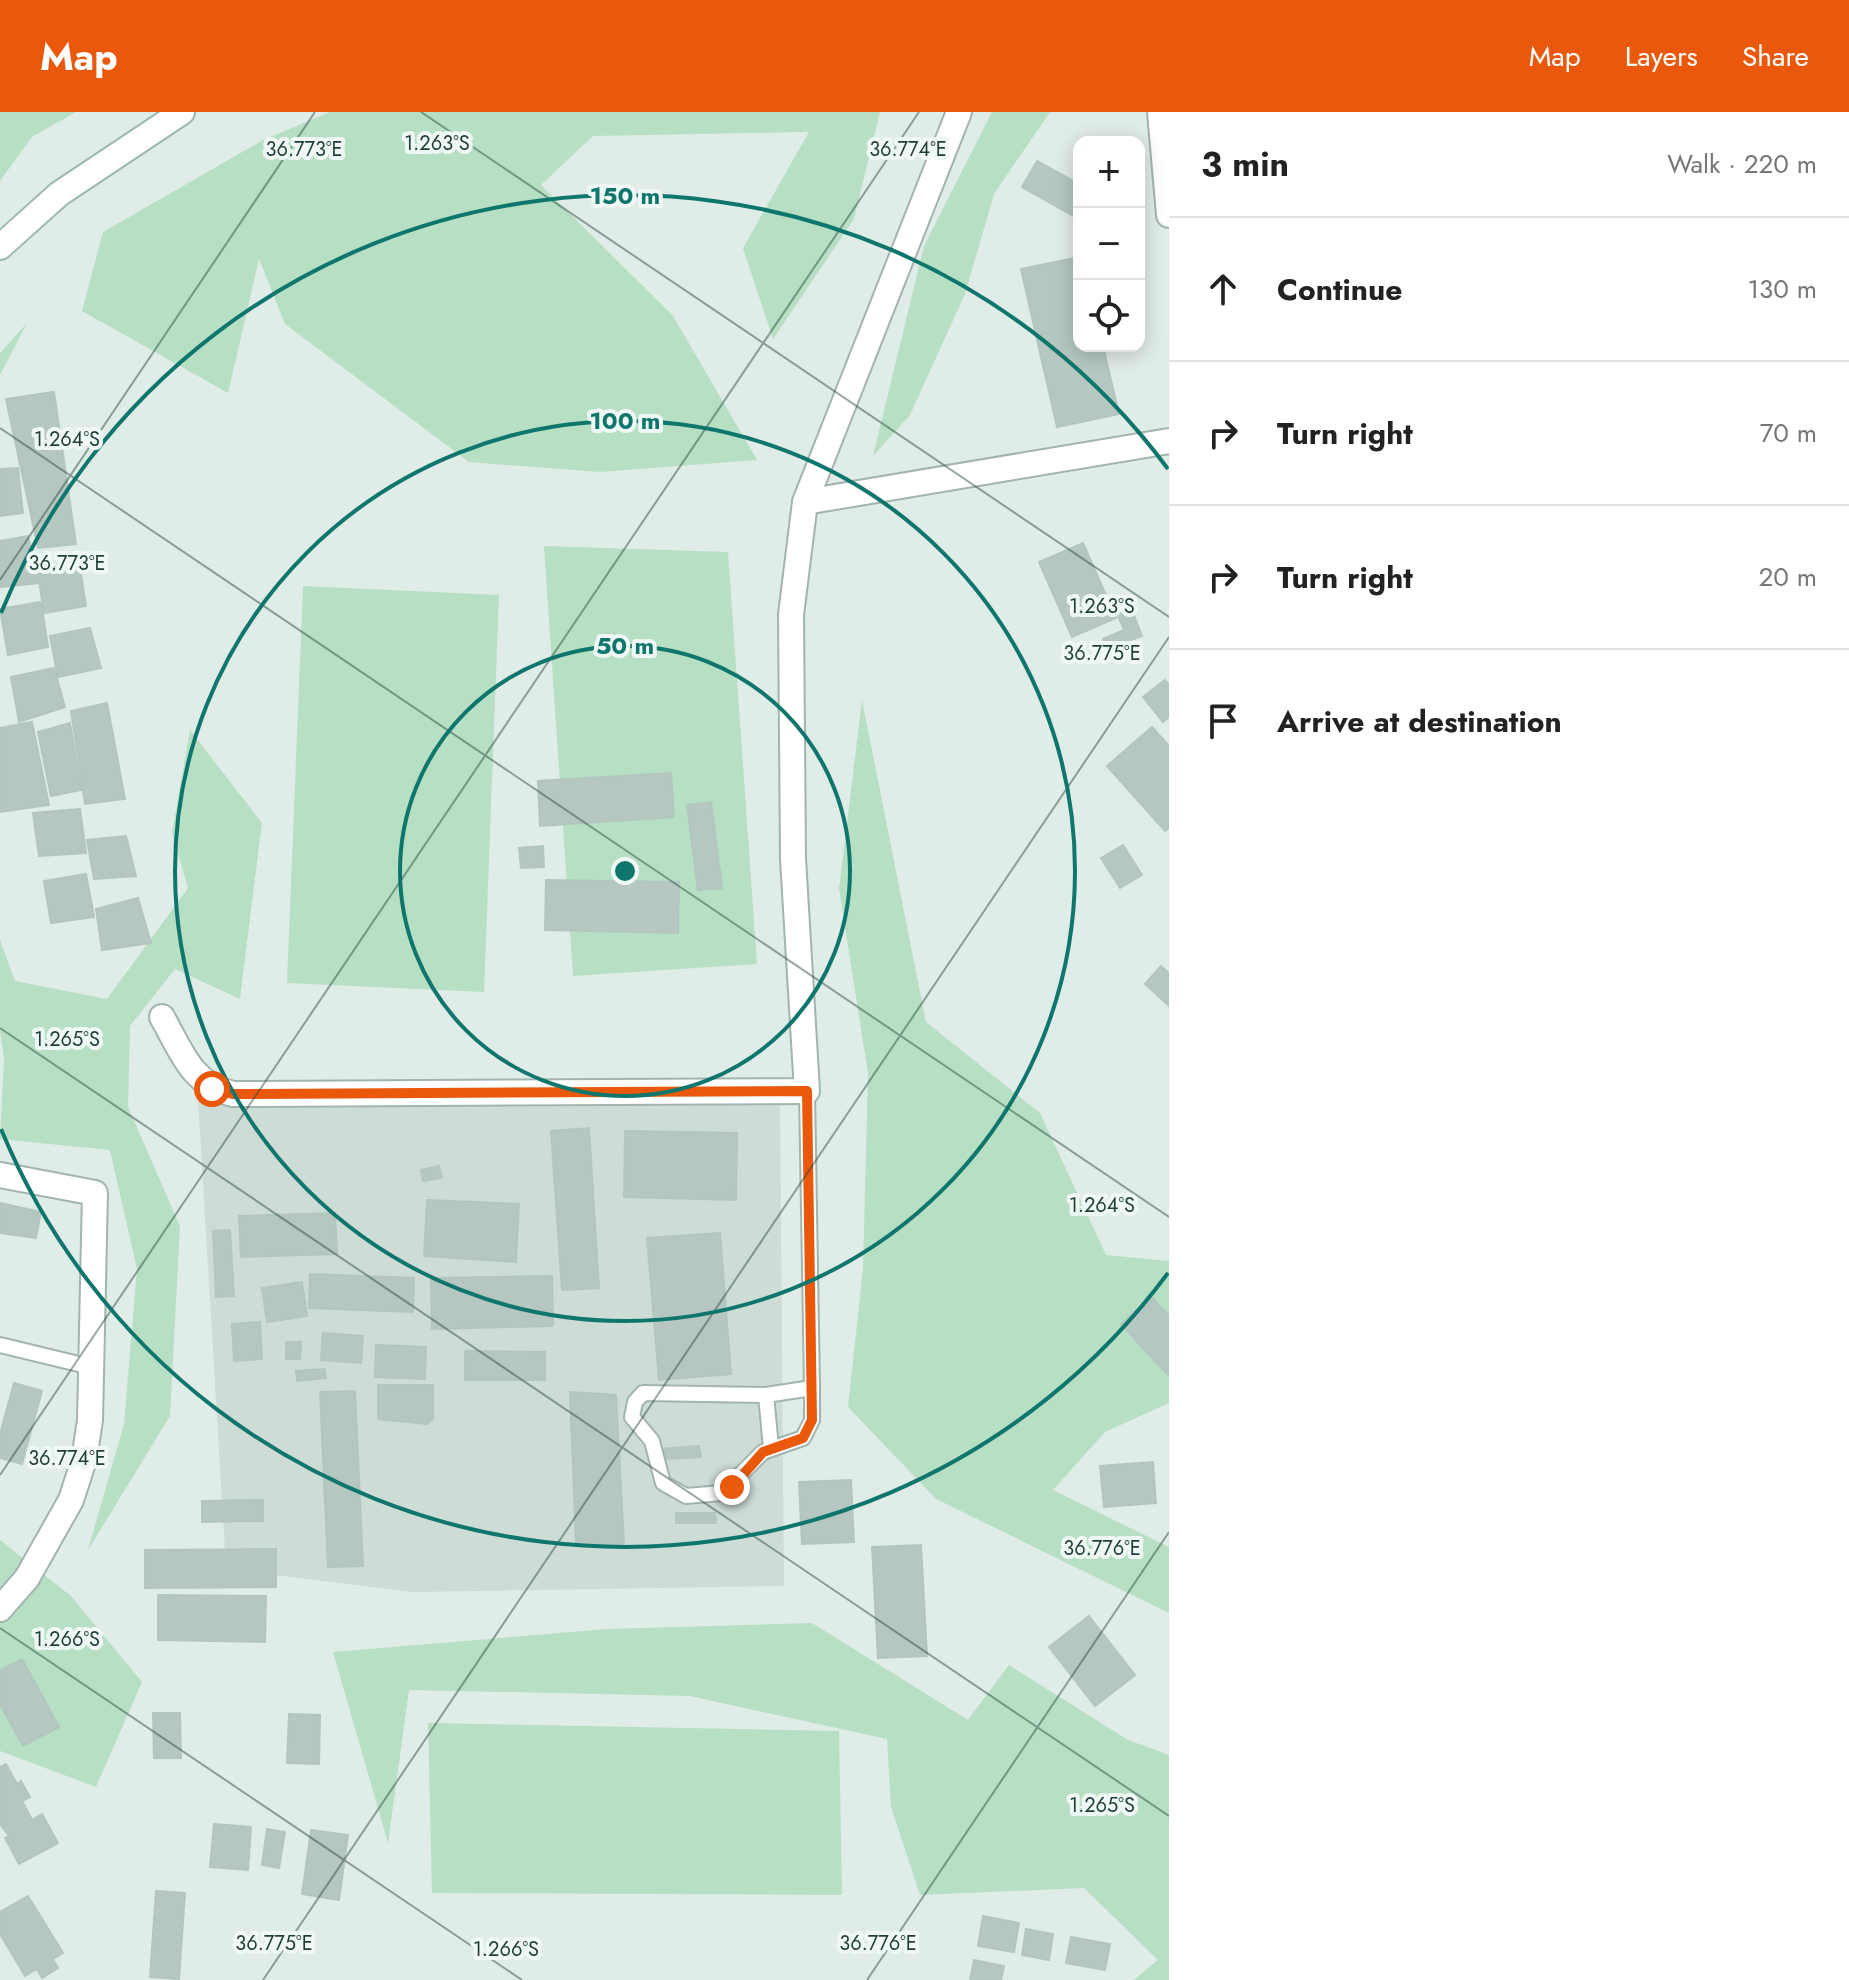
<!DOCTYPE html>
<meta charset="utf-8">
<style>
body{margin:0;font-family:Jost,sans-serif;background:#f6f6f6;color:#222}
.controls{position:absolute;right:24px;top:24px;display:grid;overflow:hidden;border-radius:16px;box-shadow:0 4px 20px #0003}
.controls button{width:72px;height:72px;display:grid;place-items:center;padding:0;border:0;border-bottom:2px solid #e0e0e0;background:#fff;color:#222;font:40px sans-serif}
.stop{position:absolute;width:24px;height:24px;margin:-18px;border:6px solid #ea580c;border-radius:50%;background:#fff}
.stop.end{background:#ea580c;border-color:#fff;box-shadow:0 2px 8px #0008}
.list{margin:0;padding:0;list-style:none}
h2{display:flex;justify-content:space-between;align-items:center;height:104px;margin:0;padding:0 32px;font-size:34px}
h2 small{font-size:26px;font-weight:400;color:#767676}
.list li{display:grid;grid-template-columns:52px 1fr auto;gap:24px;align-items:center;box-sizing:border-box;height:144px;padding:0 32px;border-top:2px solid #e0e0e0}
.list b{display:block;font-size:30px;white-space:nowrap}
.list em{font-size:26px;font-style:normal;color:#767676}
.icon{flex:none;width:44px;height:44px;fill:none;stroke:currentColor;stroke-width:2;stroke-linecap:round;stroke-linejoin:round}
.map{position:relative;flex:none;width:1169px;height:1868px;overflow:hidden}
header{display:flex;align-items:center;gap:48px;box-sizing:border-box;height:112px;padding:0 40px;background:#ea580c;color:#fff}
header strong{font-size:38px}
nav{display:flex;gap:44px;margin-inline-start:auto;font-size:28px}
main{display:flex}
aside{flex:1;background:#fff}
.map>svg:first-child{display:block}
.built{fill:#cedcd6}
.green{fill:#b7dfc4}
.building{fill:#b5c7c0;stroke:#b2c6bf;stroke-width:2}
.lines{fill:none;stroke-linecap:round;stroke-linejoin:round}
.service-casing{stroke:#a2b4af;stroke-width:18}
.minor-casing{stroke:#a2b4af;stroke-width:28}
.secondary-casing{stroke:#9db8b0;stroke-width:28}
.service{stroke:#fff;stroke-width:14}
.minor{stroke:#fff;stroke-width:24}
.secondary{stroke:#fff;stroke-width:24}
.route{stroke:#ea580c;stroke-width:10}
.ticks{fill:none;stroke:#1f3d37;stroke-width:2;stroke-opacity:0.45}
.ring{fill:none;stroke:#0f766e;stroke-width:4}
.ticks-label{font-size:20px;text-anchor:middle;fill:#1f3d37;stroke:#f0f8f5;stroke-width:8;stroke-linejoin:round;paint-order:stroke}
.centre{fill:#0f766e;stroke:#f0f8f5;stroke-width:4}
.ring-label{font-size:24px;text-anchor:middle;font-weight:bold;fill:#0f766e;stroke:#f0f8f5;stroke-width:8;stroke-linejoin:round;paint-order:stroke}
</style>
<header>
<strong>Map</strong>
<nav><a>Map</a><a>Layers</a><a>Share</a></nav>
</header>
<main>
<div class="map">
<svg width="1169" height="1868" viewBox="0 0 1169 1868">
<rect width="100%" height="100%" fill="#e0ece7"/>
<path class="built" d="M780,986l4,488 -372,6 -186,-23 -28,-470z"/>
<path class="green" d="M0,0h76l-44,25 -32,44z
M330,0h550l-26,107 -81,120 -30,-91 66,-116 -216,4 -52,49 132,131 84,144 -157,12 -131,-10 -184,-138 -26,-65 -31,134 -146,-82 21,-79 160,-92z
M992,0h58l-56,82 -29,100 -55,121 -37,41 51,-210z
M27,211l-27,52v-22z
M544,434l184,6 29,412 -184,12z
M303,474l196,9 -15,397 -197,-9z
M862,588l64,322 114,91 66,142 63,6v142l-64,29 -52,58 116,57v66l-233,-114 -88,-92 15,-138 5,-196 -29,-184z
M190,618l72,93 -22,176 -65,-30 -45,57 -2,81 52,119 -10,190 -82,134 36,-126 13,-155 -27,-119 -110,-11 4,-80 -4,-28v-91l15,41 92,18 81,-111 -16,-55z
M0,1428l71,56 71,86 -46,105 -96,-36z
M812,1511l156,97 41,-55 119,75 41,15v225h-35l24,-20 -74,-72 -164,7 -29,-88 -4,-68 -197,-43 -281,-6 -21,153 -55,-191 274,-23z
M428,1611l411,8 3,164 -410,-2z"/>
<path class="building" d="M1037,49l42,23v35l-57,-32z
M1079,145v89h24l16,68 -62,13 -36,-158z
M54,280l22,152 -38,4 -32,-149z
M18,356l5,45 -23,3v-47z
M28,424l11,47 -39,4v-46z
M1083,431l33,75 -44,19 -33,-75z
M79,449l7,45 -42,7 -7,-45z
M41,490l7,45 -40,8 -8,-46z
M1130,493l12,31 -35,13 -4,-10 21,-9 -8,-19z
M90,516l11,40 -43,9 -8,-41z
M54,556l11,39 -46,15 -8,-45z
M1165,568l4,5v32l-6,5 -20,-25z
M107,591l18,96 -40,5 -14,-93z
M32,610l17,83 -49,7v-84z
M70,611l11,67 -30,6 -13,-64z
M1152,615l17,19v82l-4,3 -58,-65z
M671,661l3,44 -134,9 -2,-45z
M711,690l11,86 -24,2 -11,-85z
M80,697l6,44 -47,3 -6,-43z
M126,724l10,40 -42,3 -7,-39z
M1123,733l19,30 -22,13 -19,-30z
M543,734l1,21 -23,1 -2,-20z
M86,762l8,43 -43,6 -7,-42z
M546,768l133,2 -1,51 -133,-3z
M138,786l13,45 -49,7 -6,-41z
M1161,854l8,7v33l-24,-22z
M589,1016l10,160 -37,2 -11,-159z
M625,1019l112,2 -1,67 -112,-3z
M439,1054l3,12 -19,3 -2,-11z
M427,1088l92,4 -3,58 -92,-6z
M0,1091l41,9 -5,26 -36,-5z
M335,1101l2,41 -96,3 -2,-41z
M230,1118l4,66 -18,1 -3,-66z
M720,1121l11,141 -72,6 -12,-142z
M310,1162l104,4 -1,34 -104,-4z
M552,1164l1,50 -121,3 -1,-51z
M302,1170l5,34 -40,6 -5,-34z
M1151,1185l18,19v60l-48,-52z
M260,1210l2,37 -28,2 -2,-37z
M323,1221l40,3 -2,27 -40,-3z
M286,1230h15l-1,17h-14z
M376,1233l50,2 -1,32 -50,-2z
M465,1239l80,1v28h-80z
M325,1257l1,9 -29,3 -1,-10z
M14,1271l28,8 -20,73 -22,-6v-24z
M378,1273h55v34l-6,5 -49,-5z
M355,1279l8,175 -35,1 -8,-175z
M570,1280l46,3 8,149 -48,1z
M699,1334l2,11 -39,2 -2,-10z
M1153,1350l3,41 -52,4 -4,-41z
M851,1368l3,62 -52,2 -3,-62z
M263,1388v21l-61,1v-21z
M676,1401h39l1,10h-40z
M921,1433l6,111 -49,2 -6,-111z
M276,1437v38l-131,1v-38z
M158,1483l108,1 -1,46 -107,-2z
M1089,1504l46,59 -40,31 -46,-59z
M22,1547l37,68 -36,19 -23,-42v-33z
M153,1601h27l1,45h-27z
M289,1602l31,1 -1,49 -32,-1z
M6,1652l11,20 4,-3 9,16 -8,4 10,19 10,-6 16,29 -39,21 -14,-26 4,-2 -9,-12v-57z
M214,1712l37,3 -3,43 -38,-3z
M267,1717l18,3 -6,36 -17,-3z
M311,1718l37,5 -9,65 -37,-6z
M156,1779l29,2 -6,86 -29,-2z
M28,1784l35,57 -10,6 5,9 -16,10 -5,-9 -12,7 -25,-42v-22z
M983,1804l36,7 -5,29 -36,-6z
M1026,1817l27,5 -4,26 -27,-5z
M1071,1825l39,7 -5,26 -39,-7z
M974,1848l30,6 -3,14h-31z"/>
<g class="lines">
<defs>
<path id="service" d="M807,979l5,297v32l-9,18 -40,14 -41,41 -36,3 -23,-13 -11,-42 -20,-24 3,-15 8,-9 123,2 46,-7
M0,1233l91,22
M766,1283l5,53"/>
<path id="minor" d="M1160,0l9,103
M805,390l364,-61
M162,905c20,35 29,67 71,77l574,-3 -14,-232 -2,-244 14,-113 154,-390
M0,1063l95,18 -5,227 -6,40 -13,40 -44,78 -27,31"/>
<path id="secondary" d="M0,135l59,-53 123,-82"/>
</defs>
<use href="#service" class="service-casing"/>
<use href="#minor" class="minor-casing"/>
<use href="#secondary" class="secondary-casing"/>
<use href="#service" class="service"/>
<use href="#minor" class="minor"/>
<use href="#secondary" class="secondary"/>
</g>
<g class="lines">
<path class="route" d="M212,977l21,5 574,-3 5,329 -9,18 -40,14 -31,35"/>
</g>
<path class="ticks" d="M421,0l748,505M0,316l1169,789M0,468l315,-468M0,916l1169,788M0,1363l919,-1363M0,1516l522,352M263,1868l906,-1343M867,1868l302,-448"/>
<g class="ring">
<circle cx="625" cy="759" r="225"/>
<circle cx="625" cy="759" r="450"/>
<path d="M1168 1161A675 675 0 0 1 1 1017M1 501A675 675 0 0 1 1168 357"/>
</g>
<g class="ticks-label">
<text x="437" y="38">1.263°S</text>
<text x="304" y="44">36.773°E</text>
<text x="908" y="44">36.774°E</text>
<text x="67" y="334">1.264°S</text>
<text x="67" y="458">36.773°E</text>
<text x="1102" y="501">1.263°S</text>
<text x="1102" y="548">36.775°E</text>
<text x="67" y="934">1.265°S</text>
<text x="1102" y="1100">1.264°S</text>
<text x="67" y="1353">36.774°E</text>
<text x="1102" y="1443">36.776°E</text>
<text x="67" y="1534">1.266°S</text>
<text x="1102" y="1700">1.265°S</text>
<text x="274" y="1838">36.775°E</text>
<text x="878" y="1838">36.776°E</text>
<text x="506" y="1844">1.266°S</text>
</g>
<circle cx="625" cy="759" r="12" class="centre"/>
<g class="ring-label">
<text x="625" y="92">150 m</text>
<text x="625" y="317">100 m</text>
<text x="625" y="542">50 m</text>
</g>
</svg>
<div class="controls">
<button>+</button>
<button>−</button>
<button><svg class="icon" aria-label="locate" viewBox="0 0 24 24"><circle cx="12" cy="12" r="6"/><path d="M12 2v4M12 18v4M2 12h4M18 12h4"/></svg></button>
</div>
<div class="stop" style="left:212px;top:977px"></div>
<div class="stop end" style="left:732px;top:1375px"></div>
</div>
<aside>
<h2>3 min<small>Walk · 220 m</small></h2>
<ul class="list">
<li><svg class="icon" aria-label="ahead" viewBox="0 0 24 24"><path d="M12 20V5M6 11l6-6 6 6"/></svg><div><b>Continue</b></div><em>130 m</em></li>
<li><svg class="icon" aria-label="right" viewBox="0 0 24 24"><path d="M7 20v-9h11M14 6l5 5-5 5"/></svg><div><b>Turn right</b></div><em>70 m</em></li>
<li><svg class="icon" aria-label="right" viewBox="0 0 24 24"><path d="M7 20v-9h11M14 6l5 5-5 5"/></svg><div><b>Turn right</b></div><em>20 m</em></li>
<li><svg class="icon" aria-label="arrive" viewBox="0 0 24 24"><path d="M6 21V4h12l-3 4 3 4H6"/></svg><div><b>Arrive at destination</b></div></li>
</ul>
</aside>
</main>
